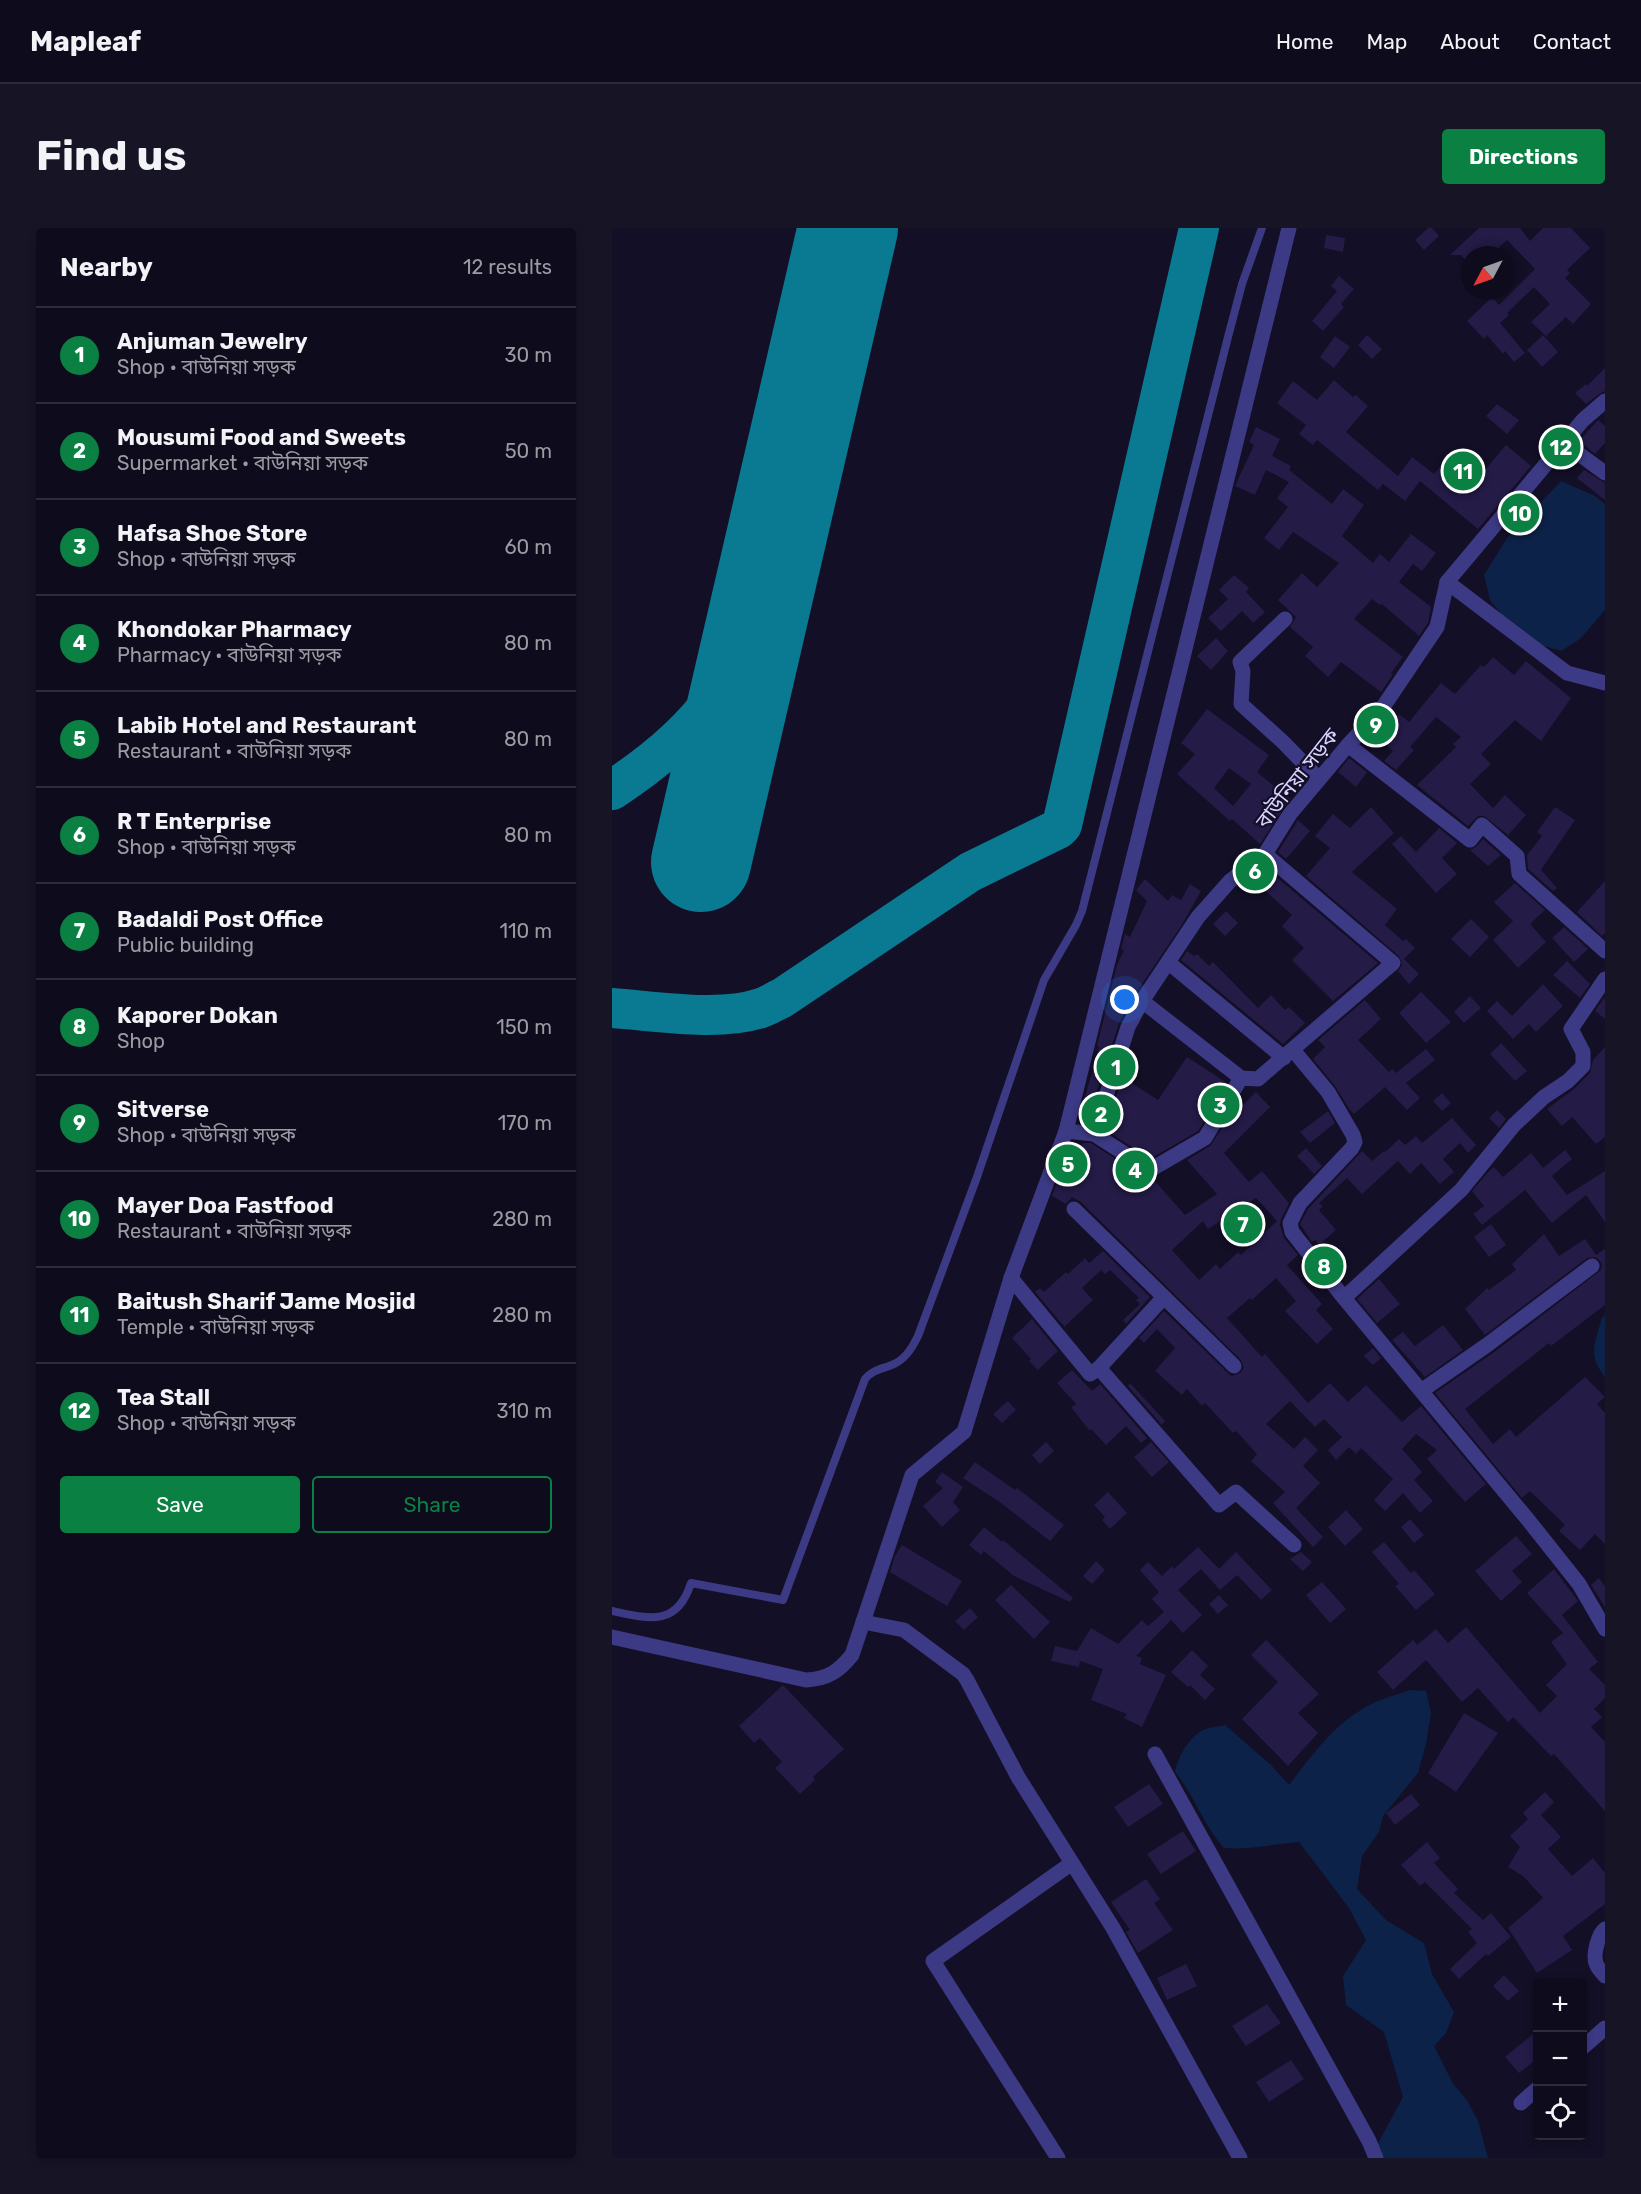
<!DOCTYPE html>
<meta charset="utf-8">
<style>
body{margin:0;font-family:Rubik,"Noto Sans Bengali",sans-serif;background:#171425;color:#f1f3f6}
.controls{position:absolute;right:18px;bottom:18px;display:grid;overflow:hidden;border-radius:6px;box-shadow:0 3px 9px #0003}
.controls button{width:54px;height:54px;display:grid;place-items:center;padding:0;border:0;border-bottom:2px solid #2e2b3b;background:#0e0b1c;color:#f1f3f6;font:30px sans-serif}
.compass{position:absolute;left:849px;top:18px;width:54px;height:54px;border-radius:50%;background:#0e0b1c;box-shadow:0 3px 9px #0003;rotate:229deg}
.you{position:absolute;left:513px;top:772px;width:21px;height:21px;margin:-15px;border:4px solid #fff;border-radius:50%;background:#1a73e8;box-shadow:0 0 0 9px #1a73e833}
.badge{display:grid;place-items:center;width:39px;height:39px;border-radius:50%;background:#0b8043;color:#fff;font-size:20px;font-weight:700}
.pin{position:absolute;translate:-50% -50%;border:3px solid #fff;box-shadow:0 2px 6px #0006}
.list{margin:0;padding:0;list-style:none}
h2{display:flex;justify-content:space-between;align-items:center;height:78px;margin:0;padding:0 24px;font-size:26px}
h2 small{font-size:20px;font-weight:400;color:#9b9ba3}
.list li{display:grid;grid-template-columns:39px 1fr auto;gap:18px;align-items:center;box-sizing:border-box;height:96px;padding:0 24px;border-top:2px solid #2e2b3b}
.list b{display:block;font-size:22px;white-space:nowrap}
.list p{margin:0;font-size:20px;white-space:nowrap;color:#9b9ba3}
.list em{font-size:20px;font-style:normal;color:#9b9ba3}
.actions{display:flex;gap:12px;padding:18px 24px}
.actions a{flex:1;padding:14px 0;border:2px solid #0b8043;border-radius:6px;text-align:center;font-size:21px;color:#0b8043}
.actions .main{background:#0b8043;color:#fff}
.icon{flex:none;width:33px;height:33px;fill:none;stroke:currentColor;stroke-width:2;stroke-linecap:round;stroke-linejoin:round}
.map{position:relative;flex:none;width:993px;height:1930px;overflow:hidden;border-radius:6px}
header{display:flex;align-items:center;gap:36px;box-sizing:border-box;height:84px;padding:0 30px;background:#0e0b1c;border-bottom:2px solid #2e2b3b}
header strong{font-size:28px}
nav{display:flex;gap:33px;margin-inline-start:auto;font-size:21px}
.intro{display:flex;align-items:center;justify-content:space-between;box-sizing:border-box;height:144px;padding:0 36px}
h1{margin:0;font-size:42px}
.button{padding:15px 27px;border-radius:6px;background:#0b8043;color:#fff;font-size:21px;font-weight:700}
main{display:flex;gap:36px;padding:0 36px}
aside{flex:1;background:#0e0b1c;border-radius:6px;box-shadow:0 3px 9px #0003}
.map>svg:first-child{display:block}
.water{fill:#0c2248}
.lines{fill:none;stroke-linecap:round;stroke-linejoin:round}
.taxiway{stroke:#0a7a92;stroke-width:40}
.runway{stroke:#0a7a92;stroke-width:100}
.building{fill:#241b47;fill-rule:evenodd}
.service{stroke:#3d3a85;stroke-width:8}
.minor{stroke:#3d3a85;stroke-width:15}
.tertiary{stroke:#3d3a85;stroke-width:15}
.labels{text-anchor:middle;dominant-baseline:central;stroke-width:4.5;stroke-linejoin:round;paint-order:stroke}
.street-label{font-size:21px;fill:#d9d4ff;stroke:#130f26}
</style>
<header>
<strong>Mapleaf</strong>
<nav><a>Home</a><a>Map</a><a>About</a><a>Contact</a></nav>
</header>
<div class="intro"><h1>Find us</h1><a class="button">Directions</a></div>
<main>
<aside>
<h2>Nearby<small>12 results</small></h2>
<ul class="list">
<li><span class="badge">1</span><div><b>Anjuman Jewelry</b><p>Shop · বাউনিয়া সড়ক</p></div><em>30 m</em></li>
<li><span class="badge">2</span><div><b>Mousumi Food and Sweets</b><p>Supermarket · বাউনিয়া সড়ক</p></div><em>50 m</em></li>
<li><span class="badge">3</span><div><b>Hafsa Shoe Store</b><p>Shop · বাউনিয়া সড়ক</p></div><em>60 m</em></li>
<li><span class="badge">4</span><div><b>Khondokar Pharmacy</b><p>Pharmacy · বাউনিয়া সড়ক</p></div><em>80 m</em></li>
<li><span class="badge">5</span><div><b>Labib Hotel and Restaurant</b><p>Restaurant · বাউনিয়া সড়ক</p></div><em>80 m</em></li>
<li><span class="badge">6</span><div><b>R T Enterprise</b><p>Shop · বাউনিয়া সড়ক</p></div><em>80 m</em></li>
<li><span class="badge">7</span><div><b>Badaldi Post Office</b><p>Public building</p></div><em>110 m</em></li>
<li><span class="badge">8</span><div><b>Kaporer Dokan</b><p>Shop</p></div><em>150 m</em></li>
<li><span class="badge">9</span><div><b>Sitverse</b><p>Shop · বাউনিয়া সড়ক</p></div><em>170 m</em></li>
<li><span class="badge">10</span><div><b>Mayer Doa Fastfood</b><p>Restaurant · বাউনিয়া সড়ক</p></div><em>280 m</em></li>
<li><span class="badge">11</span><div><b>Baitush Sharif Jame Mosjid</b><p>Temple · বাউনিয়া সড়ক</p></div><em>280 m</em></li>
<li><span class="badge">12</span><div><b>Tea Stall</b><p>Shop · বাউনিয়া সড়ক</p></div><em>310 m</em></li>
</ul>
<div class="actions"><a class="main">Save</a><a>Share</a></div>
</aside>
<div class="map">
<svg width="993" height="1930" viewBox="0 0 993 1930">
<rect width="100%" height="100%" fill="#130f26"/>
<path class="water" d="M949,253l34,15 10,8v106l-25,29 -19,12 -23,-7 -32,-24 -16,-20 -6,-25 23,-37z
M993,1087v62c-18,-22 -10,-35 -3,-59z
M798,1462l16,1 5,22 -5,31 -8,29 -35,43 -4,16 -17,24 -5,33 29,31 38,23 8,31 22,38 -8,21 -12,13 19,38 14,16 11,21 10,37h-108l-5,-9 28,-52 -19,-65 -38,-27 -3,-29 23,-36 -17,-32 -50,-66c-25,2 -50,8 -75,6 -21,-23 -29,-52 -49,-76 3,-15 12,-32 26,-41 6,-4 17,-4 24,-6l46,40 18,20c20,-26 43,-58 72,-75 15,-10 32,-14 49,-20z"/>
<g class="lines">
<path class="taxiway" d="M0,562c38,-25 76,-55 103,-93 18,-25 30,-54 44,-82
M0,780c43,3 108,14 149,0 7,-2 14,-7 21,-10l188,-126 88,-43 4,-4 137,-597"/>
<path class="runway" d="M89,634l147,-634"/>
</g>
<path class="building" d="M816,0h4l7,8 -15,14 -9,-10z
M867,0h41l10,13 13,-13h28l19,20 -23,22 3,3 -5,5 26,26 -18,20 -7,-7 -20,19 -15,-14 19,-18 -16,-17 -27,26 2,2 -9,8 25,30 -11,9 -9,-11 -2,3 -16,-19 -3,4 -17,-18 25,-24 7,8 36,-36 -28,-29 -16,15h-21v10l-9,-10h-11z
M714,7l19,3 -2,14 -19,-4z
M727,48l15,13 -13,15 3,3 -21,24 -11,-10 25,-30 -6,-5z
M755,107l15,14 -10,10 -14,-14z
M931,107l15,17 -16,15 -15,-17z
M723,108l15,11 -16,21 -14,-11z
M993,140v23l-6,3 -13,10 -11,-11 11,-9 1,2z
M722,152l19,17 3,-2 12,11 -22,26 52,44 14,-19 22,17 17,-21 28,24 27,-32 25,21 -53,63 -58,-48 -15,20 -22,-17 -5,6 -61,-50 -4,5 -14,-11 7,-9 -29,-22 16,-22 24,19z
M885,176l22,16 -12,14 -21,-18z
M986,192l7,6v17l-10,11 -16,-13z
M644,199l24,12 -8,17 19,10 -2,4 43,34 11,-15 21,16 -22,31 31,27 7,-9 9,8 22,-28 25,19 -14,18 -9,-7 -14,18 32,25 -3,16 -9,13 -37,-32 -2,1 -8,-6 -18,20 49,38 -12,16 2,1 -12,18 -40,-30 -13,15 -23,-21 8,-9 -23,-20 6,-10 -18,-17 24,-27 15,14 22,-24 -46,-31 -14,18 -15,-12 24,-31 -11,-9 12,-16 -23,-12 -11,25 -20,-9 19,-41 -5,-3z
M972,242l21,13v17l-28,-22z
M622,347l15,13 -3,4 19,20 -12,11 -11,-12 -21,20 -13,-13 20,-19 -9,-9z
M604,410l12,13 -17,19 -14,-14z
M881,429l21,18 12,-14 45,37 -30,43 -26,-21 -34,34 10,10 -21,20 23,24 12,-13 21,20 -18,20 -24,-19h-6l-10,10 -51,-41 39,-38 -3,-3 8,-7 -25,-20 -26,30 4,3 -18,20 -12,-9 9,-10 -16,-15 9,-11 2,2 11,-13 10,8 32,-39 14,11 26,-29 3,2z
M595,481l62,46 -12,17 33,27 -30,45 -28,-25 -2,2 -53,-47 18,-20 -14,-11zM617,540l22,16 -18,22 -19,-18z
M737,530l18,14 -11,15 -18,-15z
M759,579l23,26 -42,39 45,37 -12,16 18,16 3,-2 9,9 -11,11 15,15 -10,10 -11,-13 4,-6 -3,-9 -93,-80 24,-28 -15,-12 18,-22 17,14z
M943,579l20,13 -34,50 16,18 -4,3 -25,-22 -1,-14 15,-19 -5,-4z
M686,592l12,11 -24,28 -8,-7z
M827,600l18,15 -15,15 15,16 -21,19 -44,-49 9,-8 15,16z
M871,611l18,16 -13,11 -18,-16 7,-4z
M662,647l104,88 -45,38 -41,-41 12,-12 -22,-22 10,-11 -30,-27z
M533,651l23,22 4,-6 9,5 9,-16 11,7 -20,35 -47,70 -15,27 -32,99 -8,-3 20,-72 -2,-1 20,-81 7,-15 -3,-1 4,-15 5,3 17,-36 -11,-11z
M993,653v52l-3,3 -25,-24z
M903,655l30,27 -15,14 16,18 -28,26 -25,-28 20,-19 -19,-19z
M614,683l12,12 -13,13 -12,-12z
M859,691l18,18 -19,20 -19,-18z
M952,699l24,22 -14,13 -22,-24z
M575,723l7,5 3,-2 12,12 4,-4 45,46 13,-13 14,15 4,-3 16,16 -22,21 -102,-84z
M955,733l23,23 -10,14 -27,-23z
M931,756l20,22 -27,26 -7,-8 -16,15 -26,-28 10,-10 15,15z
M809,764l30,30 -25,21 -27,-30z
M858,768l11,12 -17,15 -10,-11z
M992,770l1,2v19l-10,-8z
M753,772l16,19 -23,21 31,32 3,-3 4,4 30,-24 9,11 -29,23 14,15 -13,12 -22,-23 -31,27 -4,-4 -15,-24 -22,-27 12,-12 -7,-7z
M889,815l26,28 -12,10 -25,-27z
M993,819v90l-9,7 -24,-27 -10,9 -15,-17 27,-20 16,-16 3,-13z
M575,829l40,26 -29,48 -48,28 -44,-29 16,-53 36,23z
M644,864l14,15 -46,46 25,29 13,-11 27,32 -8,16 -1,6 4,13 14,17 -11,10 35,39 -6,6 17,19 -16,15 -32,-33 11,-10 -20,-23 -24,22 -2,-2 -23,20 35,39 3,-3 43,49 22,-20 18,19 18,-17 36,37 19,-16 65,78 -21,18 -38,-43 10,-9 -21,-16 -14,15 20,23 -8,8 19,21 -13,12 -17,-20 -18,18 -11,-11 19,-21 -32,-31 -5,6 -7,-7 -13,13 -8,-10 14,-13 -18,-18 -9,8 -25,-26 -24,23 28,25 11,-12 13,13 -15,16 17,17 -24,25 27,29 -10,10 -40,-44 12,-11 -34,-31 6,-7 -21,-23 -3,2 -28,-30 -3,3 -15,-17 -5,6 -27,-24 20,-23 -18,-19 -13,14 -5,-5 25,-27 64,62 4,3 8,-3 4,-5 -3,-8 -160,-158 -9,-5 -6,7 -14,-8 7,-20 11,-17 13,-16h8l54,35 8,1 32,36 32,-21 -30,-34 23,-14 16,-24zM644,970l21,23 -36,34 -3,-3 -18,17 -4,-5 -17,16 -27,-30 31,-29 5,8z
M830,865l9,10 -9,8 -9,-10z
M885,882l9,9 -7,9 -10,-10z
M716,883l7,12 -25,20 -10,-11z
M840,890l24,27 -8,8 -8,-10 -17,16 11,13 -14,12 -19,-21 -11,11 -12,-13 -36,33 -15,-16 -28,25 4,3 -4,4 17,20 -17,15 -4,-5 -3,2 -12,-18 8,-15 54,-58 10,10 12,-10 1,1 14,-13 6,6 11,-9 6,7z
M694,920l16,18 -8,8 -17,-18z
M953,922l7,9 -20,17 15,19 38,-24v51l-19,-27 -34,28 -27,-33 -43,35 -9,-11 11,-8 -12,-15 17,-20 5,-4 9,10 28,-24 12,15z
M879,996l15,21 -17,12 -15,-20z
M932,1006l15,22 26,-17 11,16 9,-6v56l-54,41 -2,-3 -84,66 28,35 17,-15 6,8 69,-60 20,20 -8,7 8,9v131l-10,-10 -15,16 -21,-19 6,-6 -35,-34 -8,7 -87,-105 58,-40 108,-83 1,-6 -3,-4 -4,-3 -8,1 -102,77 -20,-26 22,-21 2,2 27,-20 -4,-6z
M491,1023l47,46 -24,27 -3,-4 17,-16 -4,-4 3,-2 -29,-28 -5,4 -4,-4 -19,18 11,12 -29,27 9,10 -38,-45 5,-4 4,4 22,-20 2,2 17,-16 4,5z
M767,1051l21,25 -23,19 -20,-24z
M420,1091l26,32 -20,19 -9,-9 2,-2 -19,-21z
M831,1097l20,25 -38,27 -33,-37 11,-8 12,14z
M761,1120l8,10 -8,7 -9,-9z
M460,1142l20,21 8,-7 47,54 -6,5 -15,-17 -20,19 -15,-16 -2,1 -18,-23 5,-3 -19,-21z
M518,1155l35,38 -3,4 -34,-39z
M396,1173l8,9 -14,13 -9,-9z
M434,1214l8,9 -14,13 -8,-9z
M539,1214l18,20 -17,15 -18,-20z
M363,1234l40,28 2,-2 47,37 -14,16 -49,-38 -38,-25z
M330,1244l21,15 -10,15 7,8 -18,17 -19,-21 20,-18 -8,-6z
M496,1264l19,21 -17,16 -8,-9 3,-3 -11,-12z
M734,1282l17,19 -18,17 -17,-19z
M798,1291l14,16 -10,8 -13,-16z
M372,1299l18,15 1,-2 70,58 -3,4 -56,-26 -30,-25 -3,4 -12,-10z
M904,1308l16,18 -20,17 10,11 -21,19 -26,-30z
M772,1314l27,31 3,-3 21,24 -19,16 -21,-24 4,-2 -27,-32z
M290,1317l60,36 -15,25 -57,-34 5,-16z
M586,1319l21,22 17,-17 36,38 -11,10 -24,-25 -17,15 -19,-21 -23,21 24,25 -19,18 -12,-13 -35,36 6,2 -2,6 26,11 -24,52 -18,-9 3,-4 -36,-14 12,-31 -23,-8 -1,6 -28,-6 4,-15 22,5 14,-23 27,16 24,-24 6,6 16,-14 -12,-13 7,-7 -19,-22 8,-8 14,14 10,-10 2,3z
M689,1324l11,10 -9,9 -13,-12z
M484,1333l9,9 -13,14 -9,-8z
M942,1341l24,32 -16,14 36,47 -9,7 16,16v13l-11,11 8,8 -11,10 14,15v69l-51,-57 -3,2 -38,-39 -5,5 -30,-34 -16,14 -36,-42 -33,30 -16,-18 36,-32 4,5 19,-16 12,14 18,-16 74,86 17,-17 -11,-11 21,-21 -16,-22 12,-9 -36,-40z
M987,1350l6,8v21l-14,-22z
M710,1354l24,27 -16,14 -24,-28z
M399,1357l39,37 -16,17 -39,-39z
M607,1367l9,10 -10,9 -9,-10z
M358,1380l8,9 -14,13 -9,-9z
M654,1412l53,54 -21,19 20,20 -30,33 -46,-47 36,-37 -27,-27z
M580,1422l16,16 -8,9 15,14 -10,11 -15,-15 -2,2 -17,-15z
M171,1457l61,64 -31,28 2,3 -15,14 -25,-26 7,-6 -22,-24 -6,5 -15,-17z
M852,1485l34,20 -42,59 -28,-19z
M537,1556l14,20 -35,23 -14,-20z
M933,1564l9,10 -13,13 20,22 -13,12 24,27 21,-18 12,15v31l-42,32 9,14 -35,23 -29,-45 35,-30 -20,-22 -15,-9 12,-20 -10,-11 18,-17 -5,-6z
M799,1566l9,11 -25,20 -9,-12z
M571,1603l13,20 -35,23 -14,-20z
M815,1614l13,16 -6,5 24,26 -4,4 29,27 8,-7 20,24 -23,19 -2,-2 -27,25 -9,-10 27,-26 -9,-11 4,-3 -47,-47 -5,4 -19,-21z
M534,1651l14,20 -6,4 19,27 -35,23 -12,-21 4,-2 -19,-28z
M574,1736l11,22 -30,14 -10,-22z
M892,1747l15,16 -11,10 -15,-15z
M655,1776l14,19 -35,23 -14,-20z
M926,1802v28l-19,15 -14,-16z
M679,1832l13,19 -35,23 -13,-20z"/>
<g class="lines">
<path class="service" d="M0,1383c37,8 65,16 79,-28l92,17 82,-221c9,-11 20,-10 31,-16 11,-6 17,-17 22,-27l59,-159 67,-197 32,-55 6,-14 146,-574 14,-53 20,-56"/>
<path class="minor" d="M952,215l41,30
M835,354l120,91 38,10
M673,391l-45,43 3,9 -2,33 42,38 36,37
M736,517l122,95 12,-15 35,31 2,18 86,77
M557,735l115,95
M530,773l99,77 17,1 135,-116 -128,-109
M681,822l35,42 25,43 2,7 -3,6 -52,55 -10,20 2,9 52,66 185,223 50,63 26,45
M454,903l223,-903
M482,906l56,36 55,-32 36,-60
M462,981l90,88 -65,71
M399,1050l79,96 9,-6 120,137 17,-13 58,53
M552,1069l70,69
M732,1070l117,-108 53,-65 30,-28 24,-16 15,-15v-14l-12,-23 34,-50
M809,1163l66,-46 105,-79
M251,1394l41,8 59,44 4,6 51,97 95,151 127,230
M543,1526l214,387 7,17
M993,1701c-7,5 -12,26 -9,34 1,5 6,9 9,13
M970,1820l23,-20
M909,1875l17,-15
M446,1930l-125,-197 139,-98"/>
<path class="tertiary" d="M0,1409l194,43c22,-1 33,-9 46,-25l60,-180 52,-43 47,-154 55,-147 28,3 34,-107 14,-26 56,-84 32,-36 35,-27 25,-40 58,-69 33,-35 56,-83 10,-45 136,-162 22,-19"/>
</g>
<g class="labels">
<g class="street-label">
<text transform="translate(685 550) rotate(-52)">বাউনিয়া সড়ক</text>
</g>
</g>
</svg>
<div class="controls">
<button>+</button>
<button>−</button>
<button><svg class="icon" aria-label="locate" viewBox="0 0 24 24"><circle cx="12" cy="12" r="6"/><path d="M12 2v4M12 18v4M2 12h4M18 12h4"/></svg></button>
</div>
<svg class="compass" viewBox="-18 -18 36 36"><path d="M0-13l5 13h-10z" fill="#e53935"/><path d="M0 13l5-13h-10z" fill="#9b9ba3"/></svg>
<div class="you"></div>
<div class="pin badge" style="left:504px;top:839px">1</div>
<div class="pin badge" style="left:489px;top:886px">2</div>
<div class="pin badge" style="left:608px;top:877px">3</div>
<div class="pin badge" style="left:523px;top:942px">4</div>
<div class="pin badge" style="left:456px;top:936px">5</div>
<div class="pin badge" style="left:643px;top:643px">6</div>
<div class="pin badge" style="left:631px;top:996px">7</div>
<div class="pin badge" style="left:712px;top:1038px">8</div>
<div class="pin badge" style="left:764px;top:497px">9</div>
<div class="pin badge" style="left:908px;top:285px">10</div>
<div class="pin badge" style="left:851px;top:243px">11</div>
<div class="pin badge" style="left:949px;top:219px">12</div>
</div>
</main>
